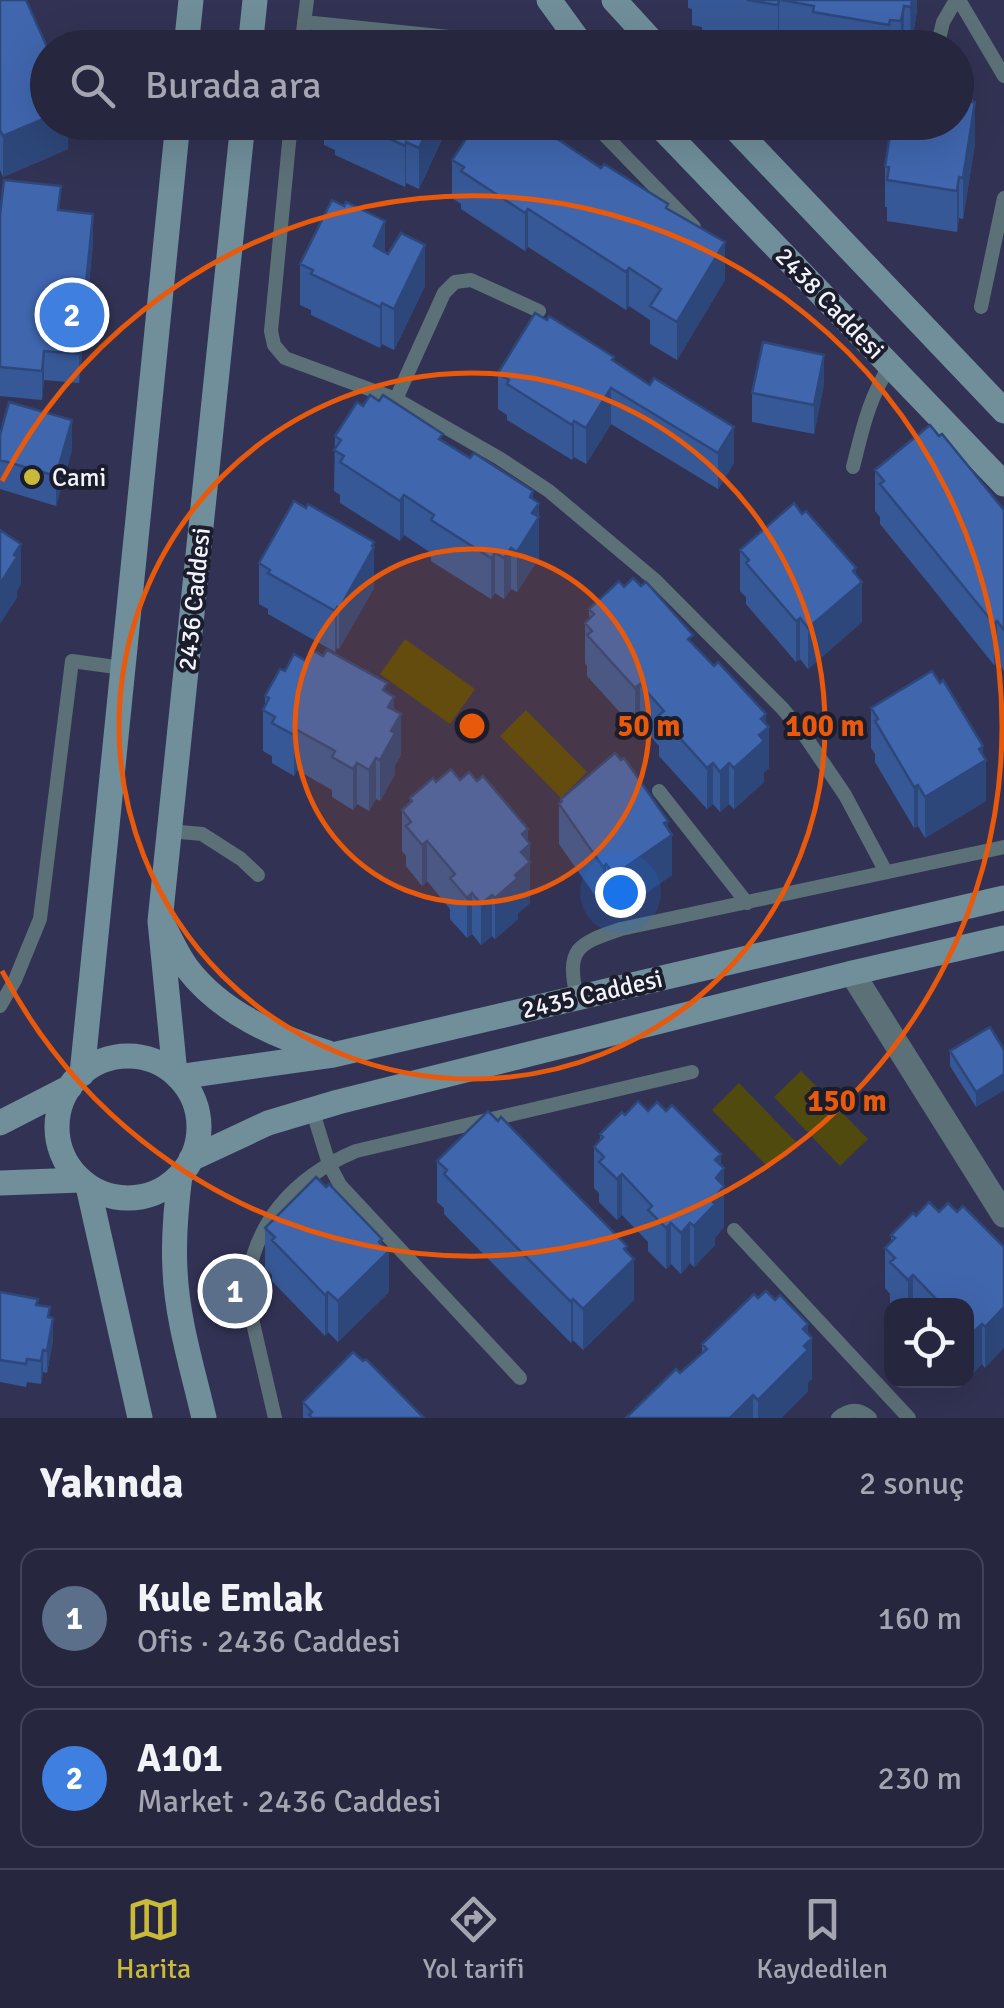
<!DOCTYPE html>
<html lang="tr">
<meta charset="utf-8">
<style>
body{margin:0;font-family:Signika,sans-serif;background:#32324a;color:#f1f3f6}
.controls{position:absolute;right:30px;bottom:30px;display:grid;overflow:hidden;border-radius:20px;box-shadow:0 10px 40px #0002}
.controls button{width:90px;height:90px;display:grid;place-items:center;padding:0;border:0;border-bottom:2px solid #424359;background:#26263f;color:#f1f3f6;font:50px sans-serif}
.you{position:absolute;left:620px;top:892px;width:35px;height:35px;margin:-25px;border:8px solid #fff;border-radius:50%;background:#1a73e8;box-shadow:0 0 0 15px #1a73e833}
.badge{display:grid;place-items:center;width:65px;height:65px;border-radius:50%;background:#caba3a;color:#fff;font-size:32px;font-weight:700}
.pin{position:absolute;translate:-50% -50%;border:5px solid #fff;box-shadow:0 2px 10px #0006}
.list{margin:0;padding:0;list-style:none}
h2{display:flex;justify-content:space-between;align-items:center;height:130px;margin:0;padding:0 40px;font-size:42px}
h2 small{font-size:32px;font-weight:400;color:#a4a5b0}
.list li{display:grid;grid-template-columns:65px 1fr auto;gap:30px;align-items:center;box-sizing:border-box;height:140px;margin:0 20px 20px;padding:0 20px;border:2px solid #424359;border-radius:20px}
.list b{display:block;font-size:38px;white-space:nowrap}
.list p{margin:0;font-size:32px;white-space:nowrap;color:#a4a5b0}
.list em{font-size:32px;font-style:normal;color:#a4a5b0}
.icon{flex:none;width:55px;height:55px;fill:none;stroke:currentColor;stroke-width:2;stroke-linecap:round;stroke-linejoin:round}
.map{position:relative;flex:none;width:1004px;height:1418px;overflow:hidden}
.search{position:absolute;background:#26263f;box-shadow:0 10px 40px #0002;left:30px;right:30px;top:30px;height:110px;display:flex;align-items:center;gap:25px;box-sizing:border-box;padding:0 35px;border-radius:55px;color:#a4a5b0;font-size:38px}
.sheet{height:450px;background:#26263f}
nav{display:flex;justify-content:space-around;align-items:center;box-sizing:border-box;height:140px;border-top:2px solid #424359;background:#26263f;font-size:28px;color:#a4a5b0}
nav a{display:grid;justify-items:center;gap:5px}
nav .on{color:#caba3a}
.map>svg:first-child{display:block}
.green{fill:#514a0f}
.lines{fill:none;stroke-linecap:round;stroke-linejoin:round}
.lane{stroke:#5c7077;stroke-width:14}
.street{stroke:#5c7077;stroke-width:25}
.secondary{stroke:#708f9b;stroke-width:25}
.wall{fill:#375896}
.shaded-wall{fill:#2d477a}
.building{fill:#4066ae;stroke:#2d477a;stroke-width:2.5}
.ring{fill:none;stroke:#e8590c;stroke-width:5}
.poi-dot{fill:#caba3a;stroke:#1c1d2c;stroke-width:4}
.labels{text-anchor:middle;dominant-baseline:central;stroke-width:8;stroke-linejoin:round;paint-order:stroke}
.street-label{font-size:25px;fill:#f2f3fb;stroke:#1c1d2c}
.poi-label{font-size:25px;fill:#f2f3fb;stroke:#1c1d2c;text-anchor:start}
.centre{fill:#e8590c;stroke:#1c1d2c;stroke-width:5}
.ring-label{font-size:30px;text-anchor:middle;font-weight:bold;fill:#e8590c;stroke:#1c1d2c;stroke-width:8;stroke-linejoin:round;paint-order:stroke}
</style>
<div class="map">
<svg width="1004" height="1418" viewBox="0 0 1004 1418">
<rect width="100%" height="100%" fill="#323354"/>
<path class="green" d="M405,639l70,50 -25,35 -70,-50z
M526,710l61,62 -26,26 -61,-62z
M801,1071l67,68 -28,27 -66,-69z
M739,1083l57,59 -27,26 -57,-58z"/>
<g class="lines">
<path class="lane" d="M959,0l45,76
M304,22l193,20 16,6
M301,48l6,-48
M937,48l6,-26 13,-22
M291,122l-20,209 3,14 11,13 111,41 103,59 50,33 106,89 128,129 22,27 40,59 41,77
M592,122l102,105
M981,307l23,-109
M396,399l48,-106 11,-11 16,-2 68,31
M853,467c9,-36 16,-70 37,-101
M659,791l88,112
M169,831l33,3 39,25 17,16
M577,998c-11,-49 -1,-54 44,-69l383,-82
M0,1006l15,-26 25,-61 32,-258 51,7
M312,1109l17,55 11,21 180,193
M734,1230l175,188
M275,1418l-29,-125c6,-70 48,-116 110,-142l336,-79
M838,1418c11,-9 21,-10 32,0"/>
<path class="street" d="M852,973l152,242"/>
<path class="secondary" d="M549,0l35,48
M614,0l44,48
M186,48l5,-48
M250,48l5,-48
M656,122l348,362
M729,122l275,289
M164,927c7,13 14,29 23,41 35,46 89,68 141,85
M57 1127a71 71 0 1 1 142 0a71 71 0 1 1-142 0Z
M82,1074l96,-952
M175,1074l-15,-153 83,-799
M178,1077l155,-22 671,-157
M0,1123l70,-36
M191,1159l77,-36 70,-21 514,-129 152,-35
M180,1175c-4,32 -7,62 -5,95 2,50 18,100 29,148
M0,1183l81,-3
M88,1186l52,232"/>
</g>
<path class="wall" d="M0,0l68,122v27l-65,28 -3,-7z
M688,0h229v10l-6,38h-98l-34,-8 -1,6 -76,-13v-6l-10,-2v-16l-4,-1z
M973,102l2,41 -12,76 -4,-1 -2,14 -70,-11v-14h-2v-41z
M324,122h125v2l-30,65 -13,-6 -1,4 -70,-32v-5l-11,-5z
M568,147l100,62 57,71 -48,80 -27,-16v-24l-21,-14 -3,4 -98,-63 -3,4 -64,-42v-5l-9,-6v-38z
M61,211l32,32 -14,140 -35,-3 -2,20 -42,-4v-181z
M385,252l40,34 -31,64 -12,-6 -2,4 -69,-33v-5l-11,-5v-41z
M614,362l120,101 -16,26 -107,-65 -25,40 -12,-7 -2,3 -65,-40v-5l-9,-6v-36z
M824,384l-10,50 -62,-12v-29z
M363,406l80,35 96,62v55l-22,34 -6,-3 -7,10 -9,-6 -4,6 -60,-38v-8l-27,-18 -4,6 -60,-38v-8l-6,-4 1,-55z
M0,435l72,15 -16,56 -56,-17z
M939,436l65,74v161l-7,-9 -3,3 -69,-86 -45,-55v-7l-5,-6v-41z
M374,542v46l-35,61 -2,-1 -2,4 -67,-38v-5l-9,-5v-41z
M740,550l116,25 6,47 -54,47 -8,-10 -4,3 -50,-58v-7l-6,-6z
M624,587l69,57 73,80 3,44 -5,4v10l-30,27 -5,-5 -9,8 -7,-8 -6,5 -48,-53v-10l-19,-22 -5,5 -48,-53v-10l-2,-3v-40l4,-4v-10z
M306,661l81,32 7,18 7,44 -6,10v9l-15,27 -4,-2 -7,12 -12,-7 -4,6 -21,-13v-7l-35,-20 -3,6 -22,-13v-7l-9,-5v-41l2,-5v-9l20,-25z
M871,708l112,47 3,46 -61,37 -7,-12 -4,2 -39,-66v-8l-4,-6z
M460,780l70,64v59l-12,10v6l-23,20 -3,-3 -11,9 -9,-11 -5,4 -17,-19v-10l-23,-28 -5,5 -16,-20v-10l-4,-5v-41l8,-6v-6l26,-16z
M561,799l107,29 4,47 -58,41 -8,-11 -3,2 -44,-63v-40z
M1004,1050v40l-28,17 -26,-41v-15z
M648,1111l76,57v59l-9,11v7l-21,22 -4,-4 -9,11 -10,-10 -5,5 -18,-18v-9l-26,-27 -5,5 -18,-18v-9l-5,-5v-41l6,-7v-6l25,-19z
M437,1161l190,91 7,48 -51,50 -10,-10 -2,3 -127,-129v-6l-7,-6z
M939,1212h18l47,35 -19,121 -3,-4 -10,10 -6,-5v-63h-73l-3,-3v-9l-5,-6v-40l6,-7v-6l25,-19z
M265,1228l117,17 7,47 -51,50 -10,-10 -3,4 -53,-55v-6l-7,-7z
M0,1292l38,13 12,12 3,23 -6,33 -4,-1 -2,12 -14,-2 -1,5 -26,-5z
M758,1298l50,36 4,45 -4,3v9l-27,27h-155l76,-65v-9z
M303,1402l121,16h-121z"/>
<path class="shaded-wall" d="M779,0v40l-1,6v-41z
M910,0h7v10l-6,38z
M904,6l-1,42h-2v-27z
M973,88v28l2,-14v41l-12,76v-41z
M48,117v5h20v27l-65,28v-41z
M431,122h18v2l-30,65v-41z
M406,142v41l-1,4v-41z
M959,177v41l-2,14v-41z
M528,209v38l-3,4v-38z
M93,214v29l-14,140v-29z
M385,221v41l-11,-16z
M725,242v38l-48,80v-38z
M425,245v41l-31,64v-41z
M629,268v38l-3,4v-38z
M382,303v41l-2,4v-41z
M44,351v29l-2,20v-29z
M824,355v29l-10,50v-29z
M611,388v36l-25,40v-36z
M72,420v30l-16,56v-30z
M574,421v36l-2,3v-35z
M734,427v36l-16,26v-36z
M533,491v21l6,-9v55l-22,34v-40l13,-55z
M404,495v40l-4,6v-40z
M374,542v46l-35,61v-40z
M21,544v40l-4,7v7l-17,26v-40z
M511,548v41l-7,10v-41z
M495,553v40l-4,6v-41z
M856,568v19l6,-5v40l-54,47v-41z
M337,607v41l-2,4v-41z
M800,618v41l-4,3v-41z
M997,621v41l-3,3v-41z
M640,684v40l-5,5v-41z
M394,697v28l7,-11v41l-6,10v9l-15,27v-41l8,-53z
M766,714v16l3,-3v41l-5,4v10l-30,27v-41l27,-49z
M297,730v40l-3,6v-41z
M983,746v16l3,-2v41l-61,37v-41z
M376,758v41l-7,12v-41z
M357,763v41l-4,6v-41z
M713,763v41l-6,5v-41z
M729,763v41l-9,8v-40z
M918,785v41l-4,2v-41z
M668,821v17l4,-3v40l-58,41v-41z
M528,829v16l2,-1v59l-12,10v6l-23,20v-41l27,-64z
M427,841v40l-5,5v-41z
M606,864v41l-3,2v-40z
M472,893v41l-5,4v-40z
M492,895v41l-11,9v-41z
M1004,1074v16l-28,17v-15z
M721,1154v18l3,-4v59l-9,11v7l-21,22v-41l21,-66z
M622,1174v41l-5,5v-41z
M671,1223v41l-5,5v-41z
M690,1223v40l-9,11v-41z
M382,1239v19l7,-7v41l-51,50v-41z
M627,1246v19l7,-6v41l-51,50v-41z
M913,1275v31h-5v-26z
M328,1292v40l-3,4v-41z
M573,1299v41l-2,3v-41z
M1004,1301v47l-19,20v-41z
M53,1318v22l-6,33v-22z
M808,1324v17l4,-3v41l-4,3v9l-27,27h-23v-18l45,-71z
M982,1324v40l-10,10v-41z
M43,1350v22l-2,12v-23z
M753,1395v23h-23z"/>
<path class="building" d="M0,0h26l22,49v68l-45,19 -3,-6z
M747,0h32l-1,5z
M781,0h131l-1,7 -7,-1 -3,15 -11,-1 -1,5 -76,-13 1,-6z
M354,40l13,6 1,-4 13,6h-30z
M956,86l17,2 -2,14h4l-12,76 -4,-1 -2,14 -70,-11 2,-13 -4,-1 7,-44h64z
M354,122h77l-12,26 -13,-6 -1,4z
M477,122h55l69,46 3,-4 64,40 -2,4 59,34 -48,80 -27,-16 11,-17 -32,-21 -3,4 -98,-63 -3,4 -64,-42 3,-4 -12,-7z
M4,180l57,6 -3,24 35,4 -14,140 -35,-3 -2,20 -42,-4v-152z
M332,200l12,6 2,-4 39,19 -11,25 14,8 13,-21 24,12 -31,64 -12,-6 -2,4 -69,-33 2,-4 -13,-6z
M535,313l12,7 2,-4 65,41 -2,3 38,25 4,-7 80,49 -16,26 -107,-65 -25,40 -12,-7 -2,4 -65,-41 2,-4 -11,-7z
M763,342l61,13 -10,50 -62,-12z
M370,395l9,6 4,-6 60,39 -4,5 31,19 4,-5 59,38 -3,6 9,6 -7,10 7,4 -22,35 -6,-4 -7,10 -9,-5 -4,5 -60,-38 3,-5 -30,-20 -4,6 -60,-39 4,-6 -10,-6 7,-10 -6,-4 22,-34 6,4z
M9,402l63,18 -16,56 -56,-16v-25z
M930,425l9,11 3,-2 62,76v120l-7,-9 -3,3 -69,-85 -45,-55 4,-3 -9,-11z
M294,501l12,7 2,-4 66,38 -2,4 2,1 -35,62 -2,-2 -2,4 -67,-38 2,-3 -11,-7z
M794,503l8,11 4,-3 50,57 -3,3 9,11 -54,46 -8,-10 -4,3 -50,-58 3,-3 -9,-10z
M0,530l21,14 -7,11 3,2 -17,27z
M633,578l8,8 5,-4 47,53 -5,4 26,27 4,-4 48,52 -5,5 8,8 -10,8 5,6 -30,27 -5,-5 -9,9 -7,-9 -6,5 -48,-53 5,-4 -24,-27 -5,4 -48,-53 5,-4 -7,-8 9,-9 -5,-5 30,-28 5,6z
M312,650l11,6 4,-6 60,33 -4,7 11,7 -6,10 13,7 -10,17 4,2 -15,27 -4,-2 -7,12 -12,-7 -4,6 -21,-12 3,-6 -38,-21 -3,5 -22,-12 3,-6 -12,-7 6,-12 -4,-2 15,-27 5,2 9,-17 12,7z
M932,671l8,12 3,-3 40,66 -4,3 7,11 -61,37 -7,-12 -4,2 -39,-66 3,-2 -7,-11z
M615,753l6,7 3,-2 44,63 -4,2 8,12 -58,40 -8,-11 -3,3 -44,-63 3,-3 -1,-2z
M451,769l9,11 9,-8 8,9 6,-5 45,53 -6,5 8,10 -9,8 9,10 -15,13 3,3 -23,20 -3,-3 -11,9 -9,-11 -5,5 -17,-20 5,-4 -28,-33 -5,4 -16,-19 5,-4 -9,-12 10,-9 -2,-3 23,-20 3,4z
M990,1027l14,23v24l-28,18 -26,-41z
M638,1101l10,10 9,-9 9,9 6,-6 49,49 -6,6 9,8 -8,10 8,8 -12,15 3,3 -21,22 -4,-3 -9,10 -10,-10 -5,5 -18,-18 4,-4 -30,-32 -5,5 -18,-17 5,-5 -10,-10 9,-10 -3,-3 22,-22 3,3z
M488,1111l10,10 3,-4 73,75 53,54 -3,3 10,10 -51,50 -10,-10 -2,3 -127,-128 3,-4 -10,-9z
M316,1177l10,10 3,-3 53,55 -3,3 10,9 -51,50 -10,-9 -3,3 -53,-55 3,-3 -10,-9z
M929,1202l10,10 9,-9 9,9 6,-6 41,41v60l-19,20 -3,-3 -10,9 -6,-5v-22h-23l-30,-31 -5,5 -18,-18 5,-4 -10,-10 10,-10 -4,-3 22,-22 3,3z
M766,1291l9,9 5,-5 28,29 -5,5 9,9 -8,8 4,4 -50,50 -5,-5 -23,23h-104l50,-49 4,4 27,-24 -5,-5 52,-50 4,4z
M0,1292l38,7 -2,6 14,2 -2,10 5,1 -6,33 -4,-1 -2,11 -14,-2 -1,5 -26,-4z
M353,1352l10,9 3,-2 58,59h-112l-3,-3 3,-3 -9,-10z"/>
<circle cx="472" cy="726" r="177" fill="#e8590c" fill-opacity=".12"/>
<g class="ring">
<circle cx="472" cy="726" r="177"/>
<circle cx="472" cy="726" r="353"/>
<path d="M2 481A530 530 0 1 1 2 971"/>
</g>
<circle class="poi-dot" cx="32" cy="477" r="10"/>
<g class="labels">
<g class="street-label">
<text transform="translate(830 303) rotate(46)">2438 Caddesi</text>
<text transform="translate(194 599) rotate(-84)">2436 Caddesi</text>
<text transform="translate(592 994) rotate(-13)">2435 Caddesi</text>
</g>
<g class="poi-label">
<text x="52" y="477">Cami</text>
</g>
</g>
<circle cx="472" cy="726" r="15" class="centre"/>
<g class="ring-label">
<text x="649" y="736">50 m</text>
<text x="825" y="736">100 m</text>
<text x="847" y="1111">150 m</text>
</g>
</svg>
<div class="controls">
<button><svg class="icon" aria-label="locate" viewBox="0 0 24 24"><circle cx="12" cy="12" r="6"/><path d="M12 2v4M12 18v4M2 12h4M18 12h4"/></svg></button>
</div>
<div class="you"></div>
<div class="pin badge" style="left:235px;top:1291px;background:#5c6f8a">1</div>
<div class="pin badge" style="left:72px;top:315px;background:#3f7fe0">2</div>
<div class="search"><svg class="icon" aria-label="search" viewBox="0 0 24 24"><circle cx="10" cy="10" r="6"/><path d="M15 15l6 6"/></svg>Burada ara</div>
</div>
<section class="sheet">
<h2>Yakında<small>2 sonuç</small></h2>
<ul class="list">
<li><span class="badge" style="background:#5c6f8a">1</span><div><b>Kule Emlak</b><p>Ofis · 2436 Caddesi</p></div><em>160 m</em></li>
<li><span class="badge" style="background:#3f7fe0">2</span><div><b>A101</b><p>Market · 2436 Caddesi</p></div><em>230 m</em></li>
</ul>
</section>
<nav>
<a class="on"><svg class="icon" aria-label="map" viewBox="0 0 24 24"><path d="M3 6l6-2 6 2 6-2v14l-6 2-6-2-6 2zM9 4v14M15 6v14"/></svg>Harita</a>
<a><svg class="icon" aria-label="directions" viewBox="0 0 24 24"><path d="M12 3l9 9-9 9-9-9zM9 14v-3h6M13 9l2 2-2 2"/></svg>Yol tarifi</a>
<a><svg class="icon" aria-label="saved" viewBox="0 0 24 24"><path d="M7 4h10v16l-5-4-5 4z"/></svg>Kaydedilen</a>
</nav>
